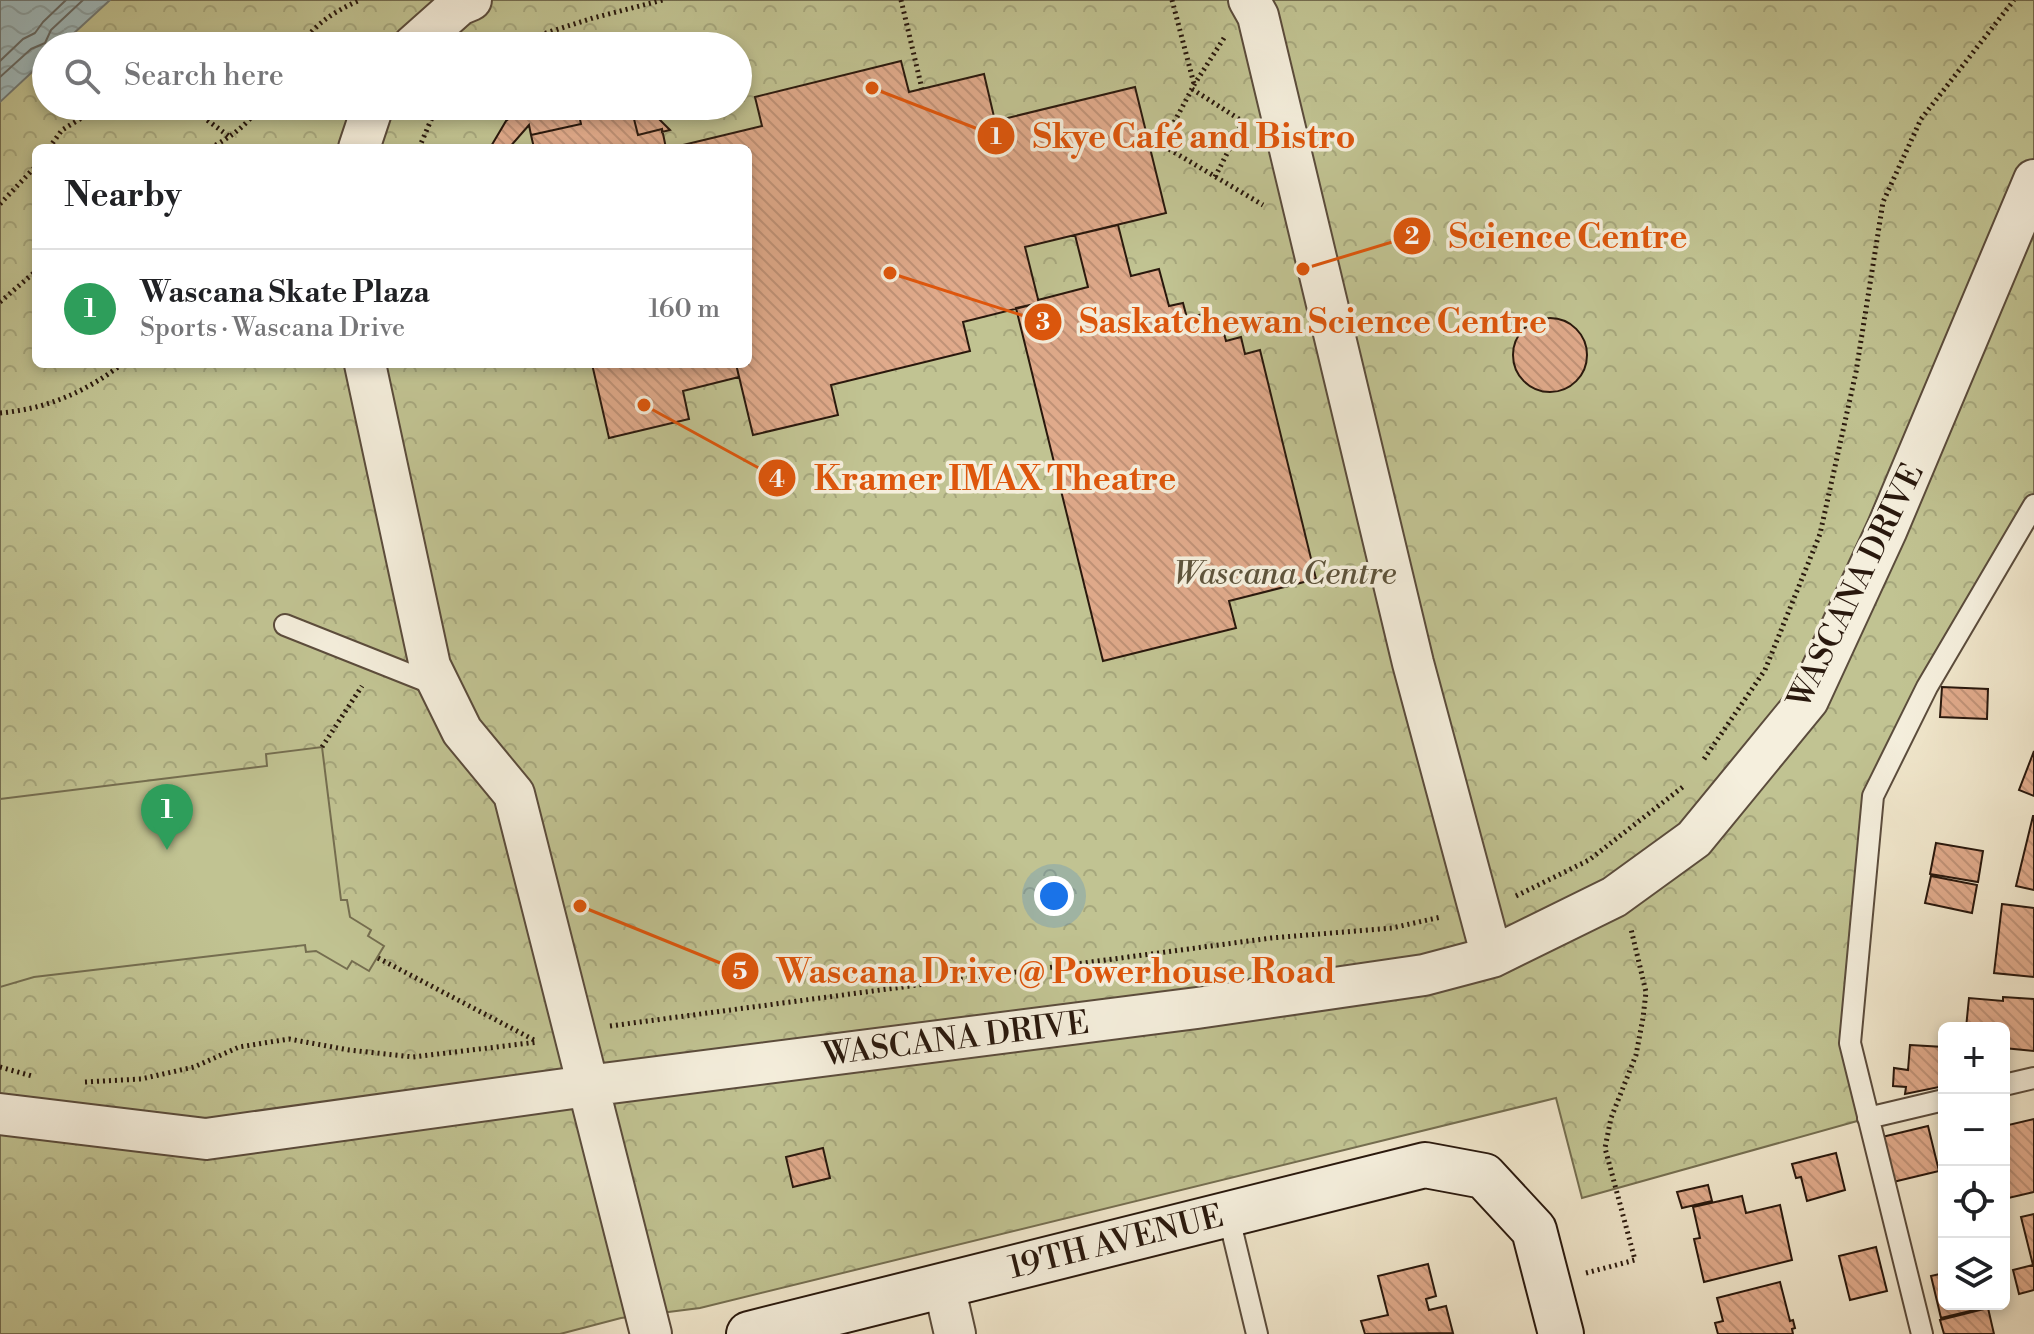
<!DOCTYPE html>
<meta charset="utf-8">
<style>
body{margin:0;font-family:"Libre Bodoni",serif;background:#f6f6f6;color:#202124}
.controls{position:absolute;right:24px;bottom:24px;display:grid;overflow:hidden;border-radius:12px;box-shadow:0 4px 12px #0003}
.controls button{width:72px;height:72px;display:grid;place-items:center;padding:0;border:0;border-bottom:2px solid #e0e0e0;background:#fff;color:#202124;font:40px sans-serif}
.you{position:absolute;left:1054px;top:896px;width:28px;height:28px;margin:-20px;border:6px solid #fff;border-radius:50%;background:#1a73e8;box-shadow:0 0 0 12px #1a73e833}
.badge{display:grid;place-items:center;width:52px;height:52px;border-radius:50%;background:#0f766e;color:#fff;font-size:26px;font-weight:700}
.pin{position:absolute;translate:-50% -66px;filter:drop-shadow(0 2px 4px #0008)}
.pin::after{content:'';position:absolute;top:42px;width:28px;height:24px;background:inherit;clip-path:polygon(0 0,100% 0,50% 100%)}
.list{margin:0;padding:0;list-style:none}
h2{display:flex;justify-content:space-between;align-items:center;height:104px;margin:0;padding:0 32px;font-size:34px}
h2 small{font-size:26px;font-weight:400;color:#757577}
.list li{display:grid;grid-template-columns:52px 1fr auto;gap:24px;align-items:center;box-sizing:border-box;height:120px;padding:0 32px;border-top:2px solid #e0e0e0}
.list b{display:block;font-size:30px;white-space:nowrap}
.list p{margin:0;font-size:26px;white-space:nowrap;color:#757577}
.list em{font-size:26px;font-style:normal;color:#757577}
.icon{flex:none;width:44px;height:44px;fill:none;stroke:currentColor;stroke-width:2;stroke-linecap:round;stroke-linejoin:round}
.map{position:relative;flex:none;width:2034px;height:1334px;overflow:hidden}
.search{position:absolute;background:#fff;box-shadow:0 4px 12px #0003;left:32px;top:32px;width:720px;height:88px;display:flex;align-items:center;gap:20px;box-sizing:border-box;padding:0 28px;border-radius:44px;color:#757577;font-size:30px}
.panel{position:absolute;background:#fff;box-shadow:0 4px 12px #0003;left:32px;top:144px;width:720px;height:224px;border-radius:12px}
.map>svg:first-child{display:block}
.forest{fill:url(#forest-crowns);stroke:#756e50;stroke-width:2;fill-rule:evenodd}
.garden{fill:#c1c392;stroke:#756e50;stroke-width:2}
.water{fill:url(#water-waves);stroke:#707b79;stroke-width:2}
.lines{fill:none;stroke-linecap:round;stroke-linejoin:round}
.shore{stroke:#646a67;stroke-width:2}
.building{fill:url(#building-back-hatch);stroke:#29180d;stroke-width:2}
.lane-casing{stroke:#5b4c3c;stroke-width:24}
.street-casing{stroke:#5b4c3c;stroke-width:44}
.secondary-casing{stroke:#29180d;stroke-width:48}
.path{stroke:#29180d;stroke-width:5;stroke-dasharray:2 4;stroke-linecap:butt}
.lane{stroke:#f5efdd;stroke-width:20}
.street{stroke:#f5efdd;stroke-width:40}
.secondary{stroke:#f5efdd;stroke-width:44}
.labels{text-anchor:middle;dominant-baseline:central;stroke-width:7;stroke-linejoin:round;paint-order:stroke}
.park-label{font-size:32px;font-style:italic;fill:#5e543c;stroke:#f5efdd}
.street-label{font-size:32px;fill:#29180d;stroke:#f5efdd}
.leader{fill:none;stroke:#de560c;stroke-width:3}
.callout-dot{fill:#de560c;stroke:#f5efdd;stroke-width:3}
.mark-label{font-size:24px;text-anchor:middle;font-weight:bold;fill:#fff}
.callout-label{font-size:34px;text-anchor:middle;font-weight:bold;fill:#de560c;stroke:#f5efdd;stroke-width:7;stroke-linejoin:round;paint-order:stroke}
</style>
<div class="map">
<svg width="2034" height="1334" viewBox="0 0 2034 1334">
<defs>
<pattern id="forest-crowns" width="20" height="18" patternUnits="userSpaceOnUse" patternTransform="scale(2)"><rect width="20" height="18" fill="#c1c392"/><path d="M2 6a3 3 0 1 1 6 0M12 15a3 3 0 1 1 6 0" fill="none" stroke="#a6a77d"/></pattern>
<pattern id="water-waves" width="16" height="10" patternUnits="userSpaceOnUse" patternTransform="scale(2)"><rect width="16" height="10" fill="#a0bdc1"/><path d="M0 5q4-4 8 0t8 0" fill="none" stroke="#8aa2a5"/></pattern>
<pattern id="building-back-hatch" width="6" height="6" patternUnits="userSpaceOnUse" patternTransform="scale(2)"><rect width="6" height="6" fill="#e0aa8b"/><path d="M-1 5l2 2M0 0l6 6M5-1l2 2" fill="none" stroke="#c09277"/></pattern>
</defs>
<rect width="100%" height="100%" fill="#f0e6cb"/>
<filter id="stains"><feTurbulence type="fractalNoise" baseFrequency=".0025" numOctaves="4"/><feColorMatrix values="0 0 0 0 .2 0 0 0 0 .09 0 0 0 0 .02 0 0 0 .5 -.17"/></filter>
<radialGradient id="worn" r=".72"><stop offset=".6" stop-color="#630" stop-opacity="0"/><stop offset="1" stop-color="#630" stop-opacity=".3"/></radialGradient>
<path class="forest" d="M0,0h2034v511l-161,285 -23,246 18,76 -286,80 -26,-100 -856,210 -79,10 -61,16h-560zM46,46h692v60h-692zM36,148h712v216h-712z"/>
<path class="garden" d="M322,747l19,153h6l3,17 21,13 -3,6 16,10 -15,25 -17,-10 -5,8 -31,-18 -10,1 -1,-7 -271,32 -34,10v-188l267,-33 -1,-12z"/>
<path class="water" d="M0,0h110l-50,46h-14v13l-46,43z"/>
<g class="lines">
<path class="shore" d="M0,61l23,-22 12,-6 8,-11 23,-22
M0,77l31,-28 14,-6 6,-13 32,-30"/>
</g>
<path class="building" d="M901,61l8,31 75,-18 11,47 140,-34 31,126 -141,34 14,56 -76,19 7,29 -139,34 7,30 -85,20 -17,-71h12v-216h-64l-1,-3 79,-19 -7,-29z
M524,106h53l4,18 -50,11 -2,-10 -20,23h-19l16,-27z
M577,106h26l3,11 26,-6 6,24 24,-6 4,19h-132l-3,-13 50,-11z
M603,106h43l24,24 -8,2v-3l-24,6 -6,-24 -26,6z
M1118,225l13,51 28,-7 10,37 14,-3 4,15 16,-4 3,16 16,-4 4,15 15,-4 4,17 15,-4 56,229 -87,22 7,27 -133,33 -87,-353 23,-5 -1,-3 50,-13 -13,-52z
M1513 355a37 37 0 1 1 74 0a37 37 0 1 1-74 0Z
M592,364h144l3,13 -56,14 6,28 -80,19z
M1942,687l46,2 -1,30 -47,-2z
M2034,751v45l-15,-6z
M2033,816h1v74l-18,-4z
M1936,843l47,8 -5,31 -48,-8z
M1931,876l46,9 -5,28 -47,-10z
M2002,904l32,4v69l-40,-4z
M2003,997l31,2v52l-30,-3v-20h-38l3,-30 34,3z
M1910,1045l34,2v39l-39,8 1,-7 -13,-1 1,-18 14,2z
M2034,1119v73l-30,7v-73z
M1928,1126l11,45 -46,11 -11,-45z
M823,1148l7,30 -37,9 -7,-30z
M1836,1153l9,37 -38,11 -6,-24 -5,1 -4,-14z
M1708,1185l4,16 -30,7 -5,-16z
M1742,1196l4,17 34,-8 12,55 -88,22 -10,-43 6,-1 -7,-31z
M2034,1214v76l-15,4 -6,-24 20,-5 -12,-48z
M1876,1247l11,44 -37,9 -11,-44z
M1428,1264l8,32 -10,3 3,11 17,-4 7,27 -88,1 -4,-13 27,-6 -10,-39z
M1944,1273v31h42l1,3 -46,11 -10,-42z
M1780,1282l10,39 3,-1 2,8 -3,1 1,5h-75l-3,-11 8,-2 -6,-23z
M1988,1308l6,26h-50l-4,-14z"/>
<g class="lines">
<defs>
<path id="lane" d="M285,625l151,60
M2004,1085l30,-7
M1868,1118l76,-18
M1228,1214l29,120
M1922,1334l-72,-291 23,-247 54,-109 107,-182"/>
<path id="street" d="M1249,0l9,16 155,647 79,294
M413,46l46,-41 12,-5
M359,148l14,-42
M365,364l65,302 32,65 52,63 137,540
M0,1114l206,25 381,-53 610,-78 227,-33 68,-18 122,-60 80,-58 114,-139 79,-171 147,-349
M944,1286l11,48"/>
<path id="secondary" d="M749,1334l676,-169 59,11 50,54 27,104"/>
</defs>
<use href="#lane" class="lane-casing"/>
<use href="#street" class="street-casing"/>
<use href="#secondary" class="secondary-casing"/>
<path class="path" d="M901,0l21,89
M1172,0l22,84
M546,34l3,12
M1224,38l-30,47 -32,60 101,60
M300,46c16,-23 35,-35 60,-46
M505,46l88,-28 70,-18
M1192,89l50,32
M188,106l42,31
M1150,147l12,-2
M49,148l13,-18 39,-24
M210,148c21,-11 36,-22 50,-42
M419,148l18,-42
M1215,177l27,-53
M0,204l36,-38
M0,302l36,-31
M0,413c46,-4 86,-21 122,-49
M322,747l40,-61
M1704,759l61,-89 55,-136 36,-162 27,-170 38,-83 93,-119
M1516,896l73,-36 95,-74
M378,958l158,83
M610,1026l661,-88 121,-10 49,-11
M0,1067l32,9
M85,1082l56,-3 53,-12 45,-20 50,-8 60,11 64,7 125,-15
M1586,1273l49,-13 -30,-112 6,-30 25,-63 7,-37 3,-26 -15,-63"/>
<use href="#lane" class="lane"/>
<use href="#street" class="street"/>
<use href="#secondary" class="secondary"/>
</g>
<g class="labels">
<g class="park-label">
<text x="1285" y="574">Wascana Centre</text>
</g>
<g class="street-label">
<text transform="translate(1856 586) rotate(-64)">WASCANA DRIVE</text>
<text transform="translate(956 1039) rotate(-7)">WASCANA DRIVE</text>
<text transform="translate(1116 1242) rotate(-14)">19TH AVENUE</text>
</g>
</g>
<path class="leader" d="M872 88L996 136M1303 269L1412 236M890 273L1043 322M644 405L777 478M580 906L740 971"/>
<g class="callout-dot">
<circle cx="872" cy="88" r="8"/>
<circle cx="1303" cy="269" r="8"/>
<circle cx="890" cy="273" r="8"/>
<circle cx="644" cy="405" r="8"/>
<circle cx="580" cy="906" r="8"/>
<circle cx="996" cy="136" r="20"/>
<circle cx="1412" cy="236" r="20"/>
<circle cx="1043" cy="322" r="20"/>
<circle cx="777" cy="478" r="20"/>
<circle cx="740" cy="971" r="20"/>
</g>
<g class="mark-label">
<text x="996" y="144">1</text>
<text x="1412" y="244">2</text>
<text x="1043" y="330">3</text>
<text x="777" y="487">4</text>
<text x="740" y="979">5</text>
</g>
<g class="callout-label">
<text x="1194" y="148">Skye Café and Bistro</text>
<text x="1568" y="248">Science Centre</text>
<text x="1313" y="333">Saskatchewan Science Centre</text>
<text x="995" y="490">Kramer IMAX Theatre</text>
<text x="1056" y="983">Wascana Drive @ Powerhouse Road</text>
</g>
<rect width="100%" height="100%" filter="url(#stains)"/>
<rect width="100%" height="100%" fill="url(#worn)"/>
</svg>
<div class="controls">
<button>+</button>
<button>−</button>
<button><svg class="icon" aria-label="locate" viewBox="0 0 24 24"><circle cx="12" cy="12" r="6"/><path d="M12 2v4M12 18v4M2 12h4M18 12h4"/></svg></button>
<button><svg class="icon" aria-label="layers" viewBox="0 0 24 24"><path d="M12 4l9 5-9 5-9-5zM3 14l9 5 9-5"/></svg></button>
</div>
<div class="you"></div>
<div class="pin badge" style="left:167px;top:850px;background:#2e9e5b">1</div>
<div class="search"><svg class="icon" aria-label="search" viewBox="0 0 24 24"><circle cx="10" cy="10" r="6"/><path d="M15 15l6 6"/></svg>Search here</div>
<section class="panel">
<h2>Nearby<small></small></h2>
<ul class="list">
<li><span class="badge" style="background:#2e9e5b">1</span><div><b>Wascana Skate Plaza</b><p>Sports · Wascana Drive</p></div><em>160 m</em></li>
</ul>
</section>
</div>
